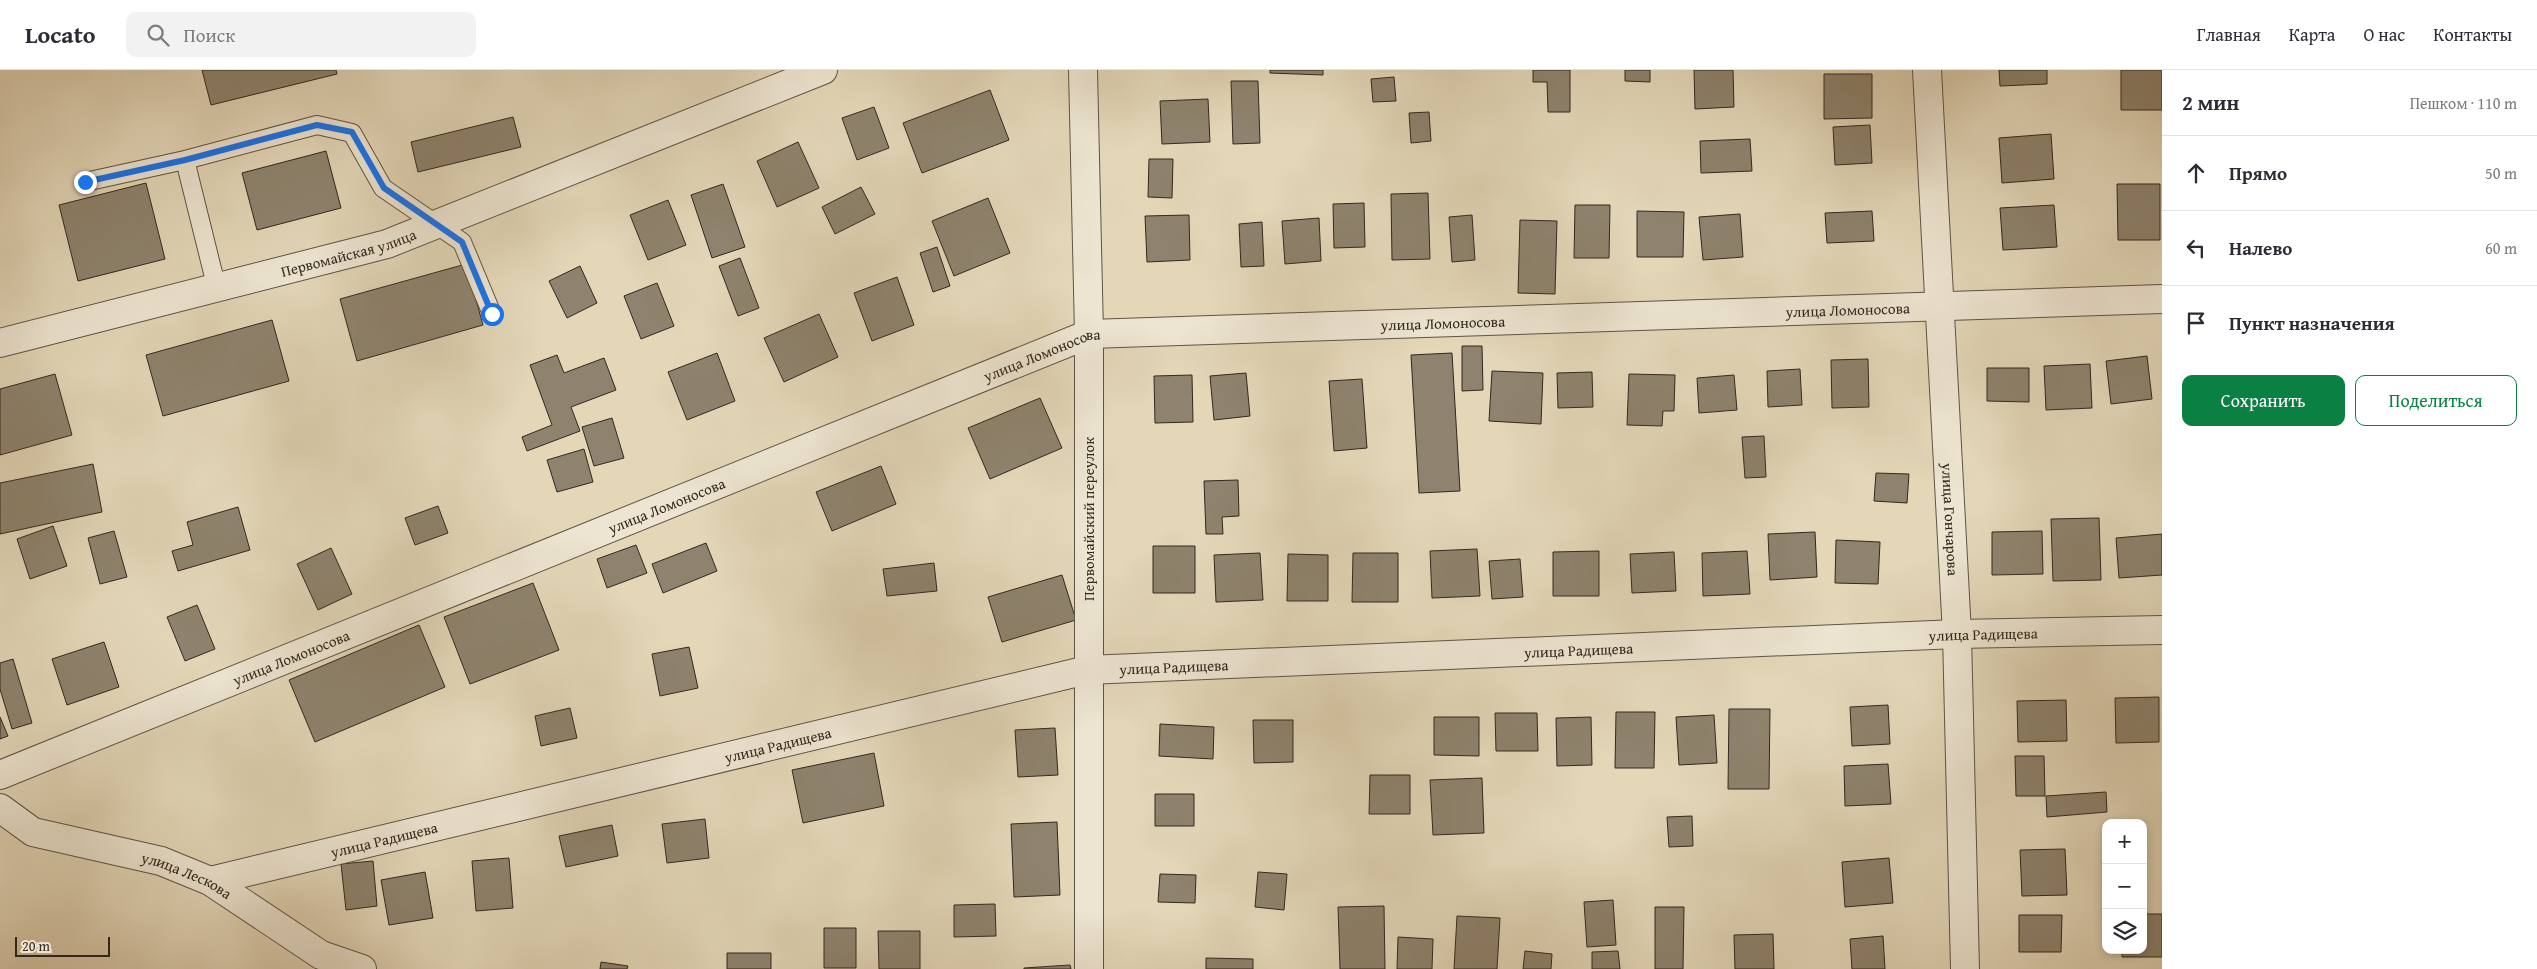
<!DOCTYPE html>
<html lang="ru">
<meta charset="utf-8">
<style>
body{margin:0;font-family:"Gentium Book Plus",serif;background:#f2f2f3;color:#2b2b33}
.controls{position:absolute;right:15px;bottom:15px;display:grid;overflow:hidden;border-radius:10px;box-shadow:0 2px 8px #0003}
.controls button{width:45px;height:45px;display:grid;place-items:center;padding:0;border:0;border-bottom:1px solid #e1e1e2;background:#fff;color:#2b2b33;font:25px sans-serif}
.scale{position:absolute;left:15px;bottom:12px;width:95px;box-sizing:border-box;padding-left:5px;border:2px solid #32281e;border-top:0;font-size:14px;line-height:18px;white-space:nowrap;color:#32281e;-webkit-text-stroke:4px #ede5d1;paint-order:stroke}
.stop{position:absolute;width:15px;height:15px;margin:-11px;border:4px solid #1a73e8;border-radius:50%;background:#fff}
.stop.end{background:#1a73e8;border-color:#fff;box-shadow:0 1px 5px #0008}
.list{margin:0;padding:0;list-style:none}
h2{display:flex;justify-content:space-between;align-items:center;height:65px;margin:0;padding:0 20px;font-size:21px}
h2 small{font-size:16px;font-weight:400;color:#7c7c81}
.list li{display:grid;grid-template-columns:32px 1fr auto;gap:15px;align-items:center;box-sizing:border-box;height:75px;padding:0 20px;border-top:1px solid #e1e1e2}
.list b{display:block;font-size:19px;white-space:nowrap}
.list em{font-size:16px;font-style:normal;color:#7c7c81}
.actions{display:flex;gap:10px;padding:15px 20px}
.actions a{flex:1;padding:11px 0;border:1px solid #0b8043;border-radius:10px;text-align:center;font-size:18px;color:#0b8043}
.actions .main{background:#0b8043;color:#fff}
.icon{flex:none;width:28px;height:28px;fill:none;stroke:currentColor;stroke-width:2;stroke-linecap:round;stroke-linejoin:round}
.map{position:relative;flex:none;width:2162px;height:899px;overflow:hidden}
header{display:flex;align-items:center;gap:30px;box-sizing:border-box;height:70px;padding:0 25px;background:#fff;border-bottom:1px solid #e1e1e2}
header strong{font-size:24px}
nav{display:flex;gap:28px;margin-inline-start:auto;font-size:18px}
.search{width:350px;height:45px;background:#f2f2f3;display:flex;align-items:center;gap:12px;box-sizing:border-box;padding:0 18px;border-radius:10px;color:#7c7c81;font-size:19px}
main{display:flex}
aside{flex:1;background:#fff}
.map>svg:first-child{display:block}
.building{fill:#8e836e;stroke:#32281e}
.lines{fill:none;stroke-linecap:round;stroke-linejoin:round}
.lane-casing{stroke:#5e5444;stroke-width:20}
.street-casing{stroke:#5e5444;stroke-width:30}
.lane{stroke:#ede5d1;stroke-width:18}
.street{stroke:#ede5d1;stroke-width:28}
.route{stroke:#1a73e8;stroke-width:6}
.labels{text-anchor:middle;dominant-baseline:central;stroke-width:4;stroke-linejoin:round;paint-order:stroke}
.street-label{font-size:15px;fill:#32281e;stroke:#ede5d1}
</style>
<header>
<strong>Locato</strong>
<div class="search"><svg class="icon" aria-label="search" viewBox="0 0 24 24"><circle cx="10" cy="10" r="6"/><path d="M15 15l6 6"/></svg>Поиск</div>
<nav><a>Главная</a><a>Карта</a><a>О нас</a><a>Контакты</a></nav>
</header>
<main>
<div class="map">
<svg width="2162" height="899" viewBox="0 0 2162 899">
<rect width="100%" height="100%" fill="#e3d7b8"/>
<filter id="stains"><feTurbulence type="fractalNoise" baseFrequency=".004" numOctaves="4"/><feColorMatrix values="0 0 0 0 .2 0 0 0 0 .09 0 0 0 0 .02 0 0 0 .5 -.17"/></filter>
<radialGradient id="worn" r=".72"><stop offset=".6" stop-color="#630" stop-opacity="0"/><stop offset="1" stop-color="#630" stop-opacity=".3"/></radialGradient>
<path class="building" d="M202,0h134l1,4 -126,31z
M1270,0h53v5l-53,-2z
M1533,0h37v42h-22l-1,-30h-14z
M1625,0h25v12l-25,-1z
M1694,0h39l1,37 -39,2z
M1999,0h48v14l-47,2z
M2121,0h41v40h-41z
M1824,4h48v44l-48,1z
M1394,7l2,24 -23,1 -2,-23z
M1231,11h27l2,62 -27,1z
M990,20l19,50 -87,33 -19,-50z
M1208,29l2,43 -48,2 -2,-43z
M874,37l15,41 -32,12 -15,-42z
M1429,42l2,29 -20,2 -2,-30z
M513,47l8,30 -103,25 -7,-30z
M1870,55l2,38 -37,2 -2,-38z
M2051,64l3,45 -52,4 -3,-45z
M1750,69l2,32 -51,2 -1,-32z
M798,72l21,46 -42,19 -20,-46z
M326,81l15,57 -84,22 -15,-57z
M1149,89h24l-1,39 -24,-1z
M146,113l19,76 -87,22 -19,-76z
M723,114l22,63 -33,11 -21,-63z
M2117,114h43v56h-42z
M861,117l14,27 -40,20 -13,-27z
M1428,123l2,66 -38,1 -1,-66z
M988,128l22,55 -56,23 -22,-55z
M668,130l18,45 -38,15 -18,-45z
M1364,133l1,44 -31,1 -1,-44z
M1575,135h35l-1,53h-35z
M2054,135l3,42 -54,3 -3,-42z
M1637,141l47,1 -1,45h-46z
M1872,141l2,30 -47,2 -2,-30z
M1740,144l3,43 -40,3 -4,-43z
M1189,145l1,45 -43,2 -2,-46z
M1472,145l3,45 -23,2 -3,-45z
M1319,148l2,43 -36,3 -3,-43z
M1520,150l37,1 -2,73 -37,-1z
M1262,152l2,44 -23,1 -2,-43z
M937,177l13,39 -17,6 -13,-39z
M740,188l19,50 -21,8 -19,-50z
M466,194l17,61 -126,36 -17,-62z
M580,196l17,37 -30,15 -18,-37z
M897,207l17,48 -42,16 -18,-48z
M657,213l17,43 -33,13 -17,-43z
M819,244l19,43 -54,25 -20,-44z
M272,250l17,61 -126,35 -17,-61z
M1462,276h20l1,44 -21,1z
M717,283l18,48 -48,19 -19,-48z
M1452,283l8,138 -41,2 -8,-138z
M557,285l7,18 40,-15 12,32 -45,17 9,24 -53,20 -5,-14 30,-12 -22,-60z
M2147,286l5,43 -41,5 -5,-43z
M1868,289l1,48 -37,1 -1,-48z
M2090,294l2,44 -46,2 -2,-44z
M1987,298h42v34l-42,-1z
M1800,299l2,36 -34,2 -1,-36z
M1492,301l51,2 -2,51 -52,-3z
M1592,302l1,35 -35,1 -1,-35z
M1246,303l4,43 -36,4 -4,-44z
M55,304l17,61 -72,20v-66z
M1629,304l46,1 -1,36h-11l-1,15 -35,-1z
M1192,305l1,47 -38,1 -1,-47z
M1734,305l3,35 -38,3 -2,-35z
M1362,309l5,69 -33,3 -5,-70z
M1040,328l22,50 -72,31 -22,-51z
M612,348l12,40 -30,8 -12,-39z
M1764,366l2,41 -21,1 -3,-41z
M584,379l9,33 -36,10 -10,-32z
M93,394l9,48 -102,22v-51z
M881,396l15,38 -64,27 -16,-39z
M1876,403l33,1 -2,29 -33,-2z
M1238,410l1,36 -17,1 1,17h-17l-2,-53z
M438,436l10,27 -33,12 -10,-27z
M238,437l12,43 -72,21 -6,-20 21,-6 -6,-23z
M2099,448l2,62 -48,1 -2,-62z
M53,456l14,40 -37,13 -13,-40z
M114,461l13,46 -27,7 -12,-46z
M2042,461l1,43 -51,1v-43z
M1815,462l2,45 -47,3 -2,-46z
M2162,464v41l-43,3 -3,-40z
M1836,470l44,2 -2,42 -43,-1z
M706,473l11,28 -54,22 -11,-29z
M636,475l11,28 -40,15 -10,-29z
M1153,476h42v47h-42z
M331,478l21,46 -34,16 -21,-46z
M1477,479l3,47 -48,2 -2,-47z
M1599,481v45h-46v-44z
M1747,481l3,43 -47,2 -1,-43z
M1674,482l2,39 -44,2 -2,-39z
M1260,483l3,47 -47,2 -2,-47z
M1353,483h45v49h-46z
M1288,484l40,1v46h-41z
M1520,489l3,38 -31,2 -3,-38z
M934,493l3,28 -50,5 -4,-27z
M1062,505l14,45 -74,22 -14,-45z
M533,513l26,67 -89,34 -26,-67z
M197,535l18,44 -30,12 -18,-44z
M419,555l26,62 -130,55 -26,-62z
M104,572l15,45 -52,18 -15,-46z
M689,577l9,41 -38,8 -8,-42z
M13,589l19,64 -20,6 -12,-40v-26z
M2159,627v45l-43,1 -1,-45z
M2066,630l1,41 -49,1 -1,-41z
M1888,635l2,39 -38,2 -2,-39z
M570,638l7,30 -36,8 -6,-30z
M1729,639h41l-1,80h-41z
M1616,642h39l-1,56h-39z
M1495,643h42l1,38h-42z
M1714,645l3,48 -38,2 -3,-48z
M0,647l8,19 -8,3z
M1434,647h45v39l-45,-1z
M1591,647l1,48 -35,1 -1,-48z
M1253,650h40v42l-39,1z
M1160,654l54,3 -1,32 -54,-3z
M1055,658l3,47 -40,2 -3,-47z
M874,683l10,53 -81,17 -11,-53z
M2015,686h29l1,40h-29z
M1888,694l3,40 -46,2 -1,-40z
M1370,705h40v39h-41z
M1482,708l2,55 -51,2 -3,-55z
M2106,722l1,20 -60,5 -1,-21z
M1155,724h39v32h-39z
M1692,746l1,30 -24,1 -2,-30z
M705,749l4,39 -42,5 -5,-39z
M1057,752l3,73 -46,2 -3,-73z
M612,755l6,31 -52,11 -7,-31z
M2065,779l2,46 -45,1 -2,-46z
M509,788l4,50 -37,3 -4,-50z
M1889,788l4,45 -48,4 -3,-45z
M373,791l4,45 -31,4 -5,-46z
M425,802l8,46 -44,7 -8,-45z
M1258,802l29,2 -3,36 -29,-3z
M1160,804l36,1 -1,28 -37,-1z
M1613,830l3,45 -29,2 -3,-45z
M995,834l1,32 -42,1v-32z
M1384,836l1,63h-45l-2,-62z
M1655,837h29l-1,62h-28z
M2143,844h19v43h-40v-7h21z
M2019,845h43l-1,37h-42z
M1457,846l43,2 -3,51h-43z
M824,858h32v40h-32z
M878,861h42v38h-41z
M1773,864l1,35h-39l-1,-34z
M1883,866l2,33h-33l-2,-30z
M1398,867l35,2 -1,30h-35z
M1525,881l27,3 -1,15h-28z
M1618,881l2,18h-28v-17z
M727,883h44v16h-44z
M1206,888l47,1v10h-47z
M601,892l27,4 -1,3h-27z
M1070,895l1,4h-47v-1z"/>
<g class="lines">
<defs>
<path id="lane" d="M185,90l32,129
M85,112l100,-22 132,-35 35,8 31,55 79,54 30,72"/>
<g id="street">
<path d="M1083,0l6,264v635"/>
<path id="s1" d="M1927,0l30,564 8,335"/>
<path id="s2" d="M0,273l387,-99 436,-174"/>
<path id="s3" d="M0,705l1089,-441 1073,-35"/>
<path id="s4" d="M0,738l33,24 128,29 49,20 111,74 41,14"/>
<path id="s5" d="M210,811l877,-211 870,-36 205,-4"/>
</g>
</defs>
<use href="#lane" class="lane-casing"/>
<use href="#street" class="street-casing"/>
<use href="#lane" class="lane"/>
<use href="#street" class="street"/>
</g>
<g class="lines">
<path class="route" d="M85,112l100,-22 132,-35 35,7 32,56 78,54 30,72"/>
</g>
<g class="labels">
<g class="street-label">
<text stroke="none"><textPath href="#s2" startOffset="360">Первомайская улица</textPath></text>
<text stroke="none"><textPath href="#s3" startOffset="1934">улица Ломоносова</textPath></text>
<text stroke="none"><textPath href="#s3" startOffset="1529">улица Ломоносова</textPath></text>
<text stroke="none"><textPath href="#s3" startOffset="1124">улица Ломоносова</textPath></text>
<text stroke="none"><textPath href="#s3" startOffset="719">улица Ломоносова</textPath></text>
<text transform="translate(1088 449) rotate(-90)">Первомайский переулок</text>
<text stroke="none"><textPath href="#s1" startOffset="450">улица Гончарова</textPath></text>
<text stroke="none"><textPath href="#s5" startOffset="1799">улица Радищева</textPath></text>
<text stroke="none"><textPath href="#s5" startOffset="1394">улица Радищева</textPath></text>
<text stroke="none"><textPath href="#s3" startOffset="314">улица Ломоносова</textPath></text>
<text stroke="none"><textPath href="#s5" startOffset="989">улица Радищева</textPath></text>
<text stroke="none"><textPath href="#s5" startOffset="584">улица Радищева</textPath></text>
<text stroke="none"><textPath href="#s5" startOffset="179">улица Радищева</textPath></text>
<text stroke="none"><textPath href="#s4" startOffset="201">улица Лескова</textPath></text>
</g>
</g>
<rect width="100%" height="100%" filter="url(#stains)"/>
<rect width="100%" height="100%" fill="url(#worn)"/>
</svg>
<div class="controls">
<button>+</button>
<button>−</button>
<button><svg class="icon" aria-label="layers" viewBox="0 0 24 24"><path d="M12 4l9 5-9 5-9-5zM3 14l9 5 9-5"/></svg></button>
</div>
<div class="scale">20 m</div>
<div class="stop" style="left:492px;top:244px"></div>
<div class="stop end" style="left:85px;top:112px"></div>
</div>
<aside>
<h2>2 мин<small>Пешком · 110 m</small></h2>
<ul class="list">
<li><svg class="icon" aria-label="ahead" viewBox="0 0 24 24"><path d="M12 20V5M6 11l6-6 6 6"/></svg><div><b>Прямо</b></div><em>50 m</em></li>
<li><svg class="icon" aria-label="left" viewBox="0 0 24 24"><path d="M17 20v-9H6M10 6l-5 5 5 5"/></svg><div><b>Налево</b></div><em>60 m</em></li>
<li><svg class="icon" aria-label="arrive" viewBox="0 0 24 24"><path d="M6 21V4h12l-3 4 3 4H6"/></svg><div><b>Пункт назначения</b></div></li>
</ul>
<div class="actions"><a class="main">Сохранить</a><a>Поделиться</a></div>
</aside>
</main>
